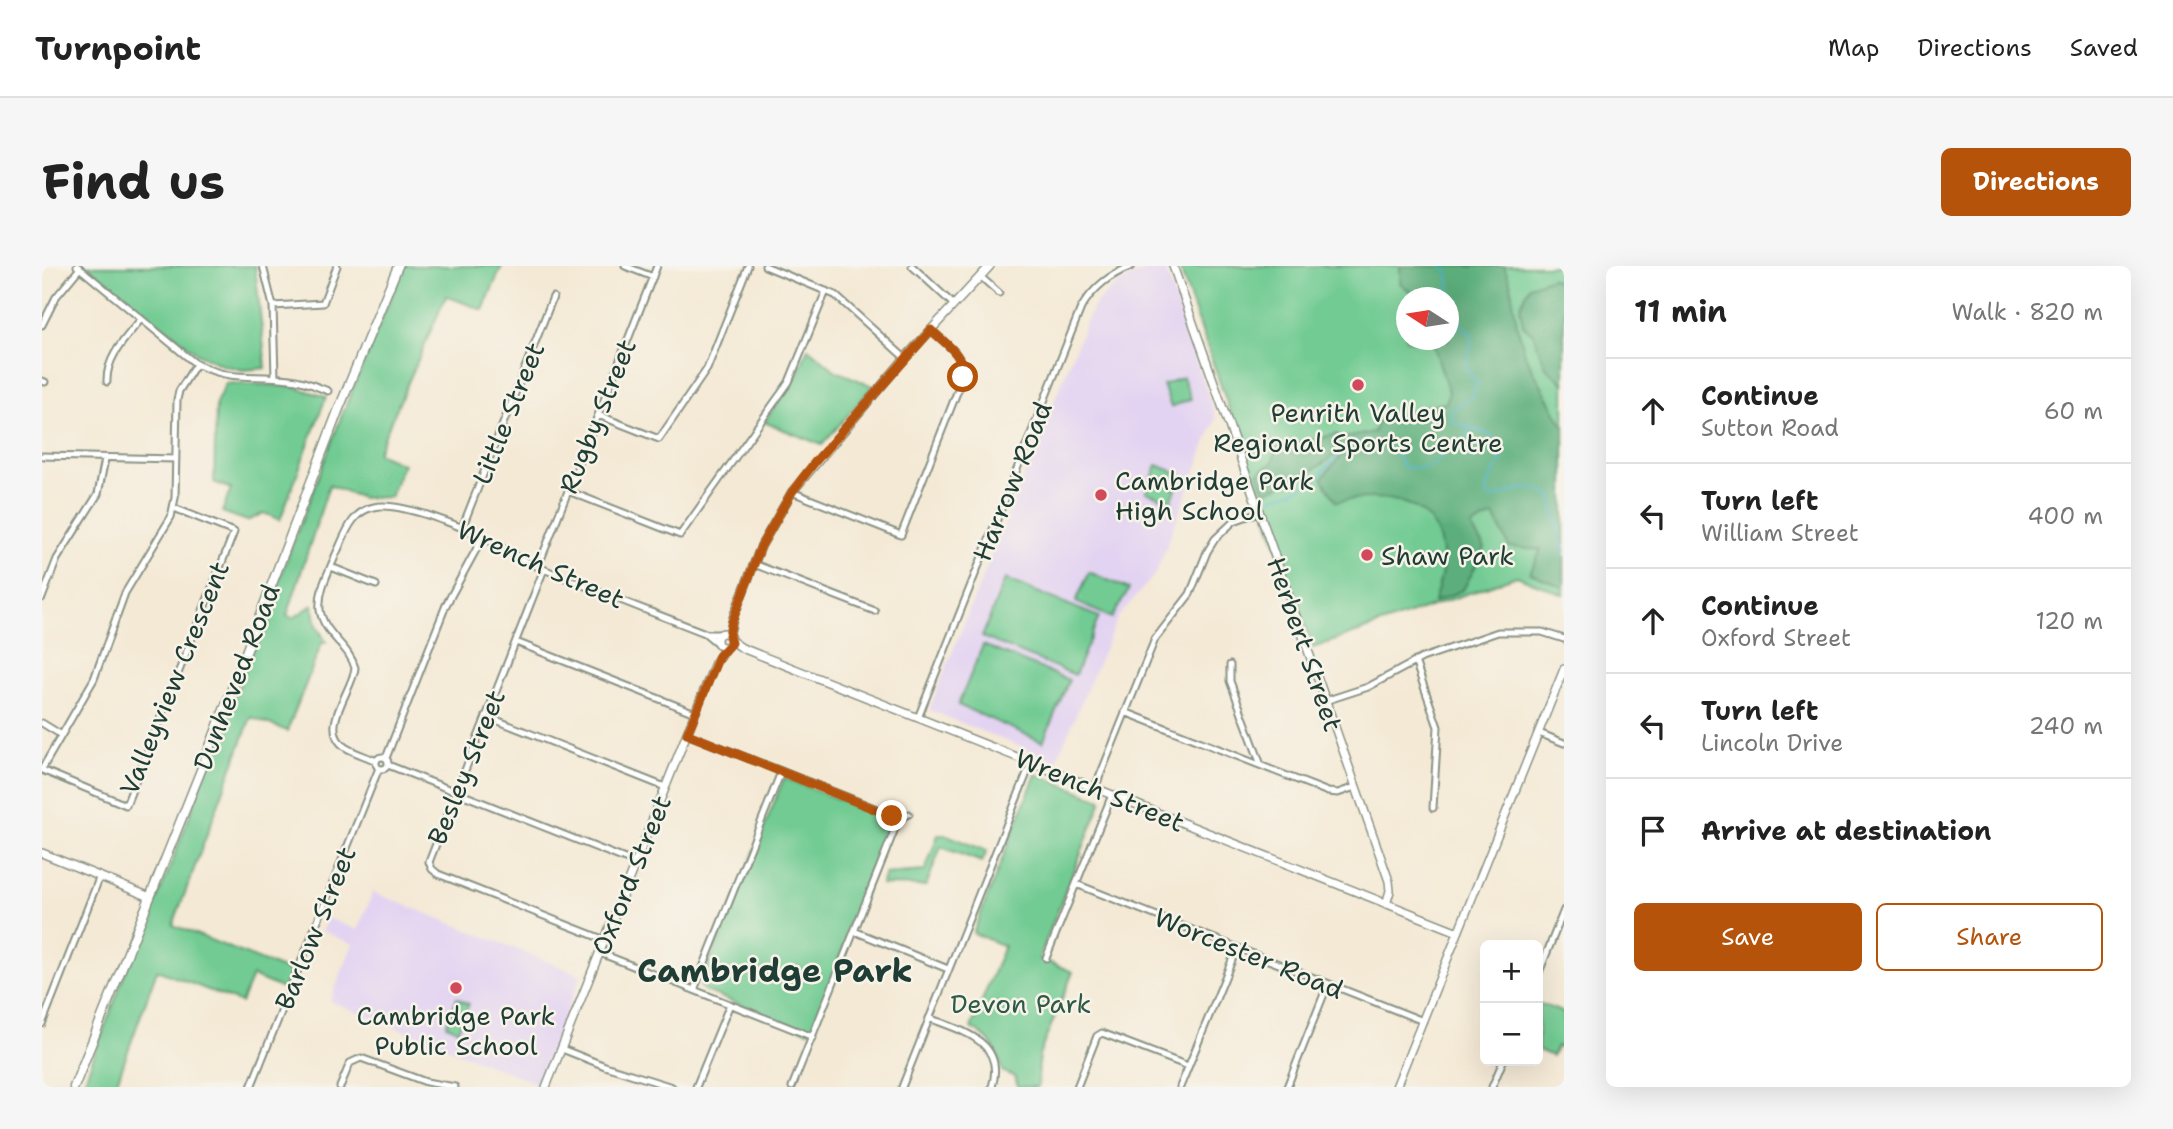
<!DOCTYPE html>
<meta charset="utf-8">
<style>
body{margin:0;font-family:"Shantell Sans",sans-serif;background:#f6f6f6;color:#222}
.controls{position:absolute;right:21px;bottom:21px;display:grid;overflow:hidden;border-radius:10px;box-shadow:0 7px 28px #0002}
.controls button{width:63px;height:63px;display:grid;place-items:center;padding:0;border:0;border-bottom:2px solid #e0e0e0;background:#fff;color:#222;font:35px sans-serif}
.compass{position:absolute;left:1354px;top:21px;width:63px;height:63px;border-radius:50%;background:#fff;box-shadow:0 7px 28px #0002;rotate:282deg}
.stop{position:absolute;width:21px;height:21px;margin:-16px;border:5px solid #b45309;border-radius:50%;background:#fff}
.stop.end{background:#b45309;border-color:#fff;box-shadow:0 2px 7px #0008}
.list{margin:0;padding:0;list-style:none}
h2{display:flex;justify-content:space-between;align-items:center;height:91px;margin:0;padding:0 28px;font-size:30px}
h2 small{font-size:23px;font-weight:400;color:#767676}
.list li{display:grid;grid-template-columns:46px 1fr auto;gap:21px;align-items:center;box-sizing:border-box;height:105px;padding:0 28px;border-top:2px solid #e0e0e0}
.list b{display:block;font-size:26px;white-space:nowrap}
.list p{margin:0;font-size:23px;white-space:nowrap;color:#767676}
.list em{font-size:23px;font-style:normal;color:#767676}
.actions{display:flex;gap:14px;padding:21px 28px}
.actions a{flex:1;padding:16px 0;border:2px solid #b45309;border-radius:10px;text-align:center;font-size:24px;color:#b45309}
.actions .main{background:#b45309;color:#fff}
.icon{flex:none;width:38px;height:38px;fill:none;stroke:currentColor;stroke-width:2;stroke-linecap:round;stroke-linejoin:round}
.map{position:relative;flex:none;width:1522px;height:821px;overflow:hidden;border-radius:10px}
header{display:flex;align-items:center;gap:42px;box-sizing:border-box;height:98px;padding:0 35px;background:#fff;border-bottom:2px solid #e0e0e0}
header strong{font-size:33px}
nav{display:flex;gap:38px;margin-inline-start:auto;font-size:24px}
.intro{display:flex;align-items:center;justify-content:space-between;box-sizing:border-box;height:168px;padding:0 42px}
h1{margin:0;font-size:49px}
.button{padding:18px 32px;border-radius:10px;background:#b45309;color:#fff;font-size:24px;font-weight:700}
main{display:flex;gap:42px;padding:0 42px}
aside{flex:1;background:#fff;border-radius:10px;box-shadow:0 7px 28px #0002}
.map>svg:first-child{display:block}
.built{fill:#e3d3f2}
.green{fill:#71cb92;stroke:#488463;stroke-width:2;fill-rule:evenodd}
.forest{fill:#5caf7c;stroke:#3e7658;stroke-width:2}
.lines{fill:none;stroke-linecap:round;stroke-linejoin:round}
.stream{stroke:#49b1c8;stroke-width:2}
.minor-casing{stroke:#8a9384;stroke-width:9}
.tertiary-casing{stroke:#8a9384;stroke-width:10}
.secondary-casing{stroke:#8a9384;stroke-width:11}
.minor{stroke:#fff;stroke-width:5}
.tertiary{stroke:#fff;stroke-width:7}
.secondary{stroke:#fff;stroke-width:8}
.route{stroke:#b45309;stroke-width:9}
.poi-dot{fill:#d1495b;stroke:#f7f3e8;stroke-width:2.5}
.labels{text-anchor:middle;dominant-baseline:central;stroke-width:5;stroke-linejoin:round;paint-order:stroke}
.poi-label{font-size:26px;fill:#1f3d34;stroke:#f7f3e8}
.street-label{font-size:26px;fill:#1f3d34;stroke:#f7f3e8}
.park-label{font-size:26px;fill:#2f5947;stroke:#f7f3e8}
.district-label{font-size:33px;font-weight:bold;fill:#1f3d34;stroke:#f7f3e8}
</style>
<header>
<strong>Turnpoint</strong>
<nav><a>Map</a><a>Directions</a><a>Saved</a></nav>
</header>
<div class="intro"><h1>Find us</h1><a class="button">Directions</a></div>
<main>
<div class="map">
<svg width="1522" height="821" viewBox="0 0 1522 821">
<rect width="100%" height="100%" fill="#f7f3e8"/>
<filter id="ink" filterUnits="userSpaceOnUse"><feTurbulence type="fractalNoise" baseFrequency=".0143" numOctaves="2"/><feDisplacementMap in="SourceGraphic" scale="14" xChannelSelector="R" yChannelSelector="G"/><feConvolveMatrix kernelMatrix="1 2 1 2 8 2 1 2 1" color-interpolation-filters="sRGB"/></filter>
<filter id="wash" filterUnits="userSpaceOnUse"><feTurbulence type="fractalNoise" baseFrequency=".00686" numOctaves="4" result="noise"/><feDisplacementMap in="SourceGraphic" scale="28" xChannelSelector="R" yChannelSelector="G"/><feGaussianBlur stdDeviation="1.57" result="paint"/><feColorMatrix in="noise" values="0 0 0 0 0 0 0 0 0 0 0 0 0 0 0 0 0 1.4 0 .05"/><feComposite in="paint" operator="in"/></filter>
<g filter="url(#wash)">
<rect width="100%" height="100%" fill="#f4e9d5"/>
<path class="built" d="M1119,0h3l52,152 -60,155 -38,44 -62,144 -127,-51 160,-395 7,-12 20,-18 16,-9z
M331,626l208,83 -43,109 -208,-83 23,-57 -31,-13 5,-13 31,12z"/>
<path class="green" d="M45,0h168l11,102 -23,2 -21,-5 -24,-11z
M362,0h98l-19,44 -37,-14 -69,157 26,11 -13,33 -28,1 -33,-13 -42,131 6,2 20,-13 4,21 9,16 -4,1 -35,88 -36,-14 -78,208 117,47 -7,17 -31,-13 -11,27 -84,-33 -42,117h-33l45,-119 36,-83 180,-473z
M1137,0h385v329l-47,-19 -204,72zM1364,32h42v42h-42z
M766,82l28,23 37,15 -51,59 -58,-23 33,-46z
M1141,111l8,22 -20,8 -8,-22z
M184,117l66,3 34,11 -46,123 -16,-7 -17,8 -25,-9 9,-23 -17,-7 2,-79z
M1115,199l25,10 -5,13 -25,-10z
M1109,213l25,10 -5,13 -25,-10z
M1047,306l40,17 -17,29 -36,-16z
M963,313l94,38 -24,58 -93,-38z
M941,379l86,35 -26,62 -85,-37z
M994,508l66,26 -63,158 34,14 -34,83 -1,32h-20l-3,-10 -13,-6c-3,-19 -12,-34 -31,-43l33,-82 -31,-13z
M742,512l103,40 4,8 -79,203 -4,2 -103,-40 -5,-5z
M896,569h9l40,16 -5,11 -41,-15 -15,39 -45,-1 4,-11 40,-3z
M415,732l12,6 -11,26 -12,-5z
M1496,737l26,10v36l-7,-3 -5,10 -14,-6z"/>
<path class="forest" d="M1358,0h104l6,16 7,43 9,32 38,70v161l-34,-15 11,-23 -32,-3 -15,-32 -23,12 14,21 -22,42 -29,12c2,-10 7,-21 8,-32 5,-69 -52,-79 -106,-68l-14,-24 24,-28 -4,-3c-22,24 -48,32 -77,45l-7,-19 14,-10 5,-14 60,-15 3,5 34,-7 4,-11c25,-6 42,-15 68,-18l3,-10 -17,-53h16v-42l-31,-1 -17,-14z
M1509,12l13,6v100l-18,-17 -13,-33 -10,-9 -3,-18 9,-21z"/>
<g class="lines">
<path class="stream" d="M1400,0l6,6 3,45 20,16c4,24 -16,30 6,49l-4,15 -23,14 3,11 38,13 12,15c-1,20 -19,29 -16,45l5,3c24,-6 37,-18 59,-2l13,60
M1226,233l26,-8 23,-13 29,-32 9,-4 29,2 12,9 8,14c12,1 24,3 33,-6 5,-5 5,-9 11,-13l13,1 6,-12 1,-11"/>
</g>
</g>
<g filter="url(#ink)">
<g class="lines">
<defs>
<path id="minor" d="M35,0l119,98c40,19 55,9 94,15 13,1 25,7 38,12
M221,0l10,40 2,71
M583,0l28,11
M723,0l70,29 70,63
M870,0l42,39
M939,11l18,16
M231,40l50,-3 14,-37
M0,59l14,-28 24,-29
M0,115l3,1
M65,116c-1,-25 19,-44 34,-63
M556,149l61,24 48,-70 41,-103
M0,190l134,3
M526,225l112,44 109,-153 37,-91
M750,226l109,43 62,-158c2,-22 -18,-34 -32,-47
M420,262l91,-231
M712,298l121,47
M289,301l45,18
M496,301l119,-301
M502,303l-115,293 3,7 6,5 167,66
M0,332l15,-39 41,-65 7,-35
M666,368h11
M474,376l179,71
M1373,395l23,66 -5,81
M1188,399v16l31,84
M1283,435l43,-14 54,-29 76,-26h44l22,7
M1083,446l203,80 10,1 17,-6
M444,450l179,71
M876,452l163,-410c13,-21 28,-33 51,-42
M0,457l18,11
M1497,467l25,10
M645,468l195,77 14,9
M334 497a6 6 0 1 1 12 0a6 6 0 1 1-12 0Z
M344,492l60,-153 37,-68
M334,495c-10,-5 -22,-8 -31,-14 -27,-19 8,-57 10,-79 -6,-23 -31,-33 -35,-58 -2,-20 9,-38 16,-56 9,-18 15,-43 38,-47 25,-6 93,21 116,34 14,7 27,17 42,23 57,25 115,46 173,69l12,10
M346,499l247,98
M0,503l52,-90 31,-86 46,-76 4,-19 2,-98 2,-9 17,-27
M0,504l84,35 108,-273 -60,-24
M1053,522l60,-149 35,-45 17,-42 8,-13 19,-18 25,-9
M854,554l13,-6
M1034,618l347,137
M812,665l94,38
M558,687l213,84
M1004,692l66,-163
M1496,709l26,-65
M652,724l87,-218
M887,752c33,13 77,23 63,69
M0,758l58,-148
M520,783l43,17 67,21
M209,821l128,-319
M298,821l10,-24 11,-5 65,24 29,5
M654,821l34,-83
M750,821l104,-261v-6
M860,821l129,-324
M1035,821l20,-51 5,-3 86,33
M1138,821l57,-139
M1245,821l41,-103
M1450,821l11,-26"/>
<path id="tertiary" d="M1131,0l216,615 1,10 -4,13
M675 374a7 7 0 1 1 14 0a7 7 0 1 1-14 0Z
M687,369l5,-20 27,-69 31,-54 113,-134 85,-92
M690,375l10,7 716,284
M0,587l108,44
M504,821l169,-424 11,-16
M1354,821l168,-418"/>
<path id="secondary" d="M32,821l127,-317 137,-359 60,-145"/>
</defs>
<use href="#minor" class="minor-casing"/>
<use href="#tertiary" class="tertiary-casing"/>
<use href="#secondary" class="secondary-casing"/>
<use href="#minor" class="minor"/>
<use href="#tertiary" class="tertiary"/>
<use href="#secondary" class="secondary"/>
</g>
</g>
<g class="lines" filter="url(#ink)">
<path class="route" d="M850,550l-205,-82 32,-78 12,-13 -2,-8 3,-13 29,-76 31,-54 23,-30 116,-132c14,13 34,25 32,47"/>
</g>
<g class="poi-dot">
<circle cx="1316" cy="119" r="7"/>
<circle cx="1059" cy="229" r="7"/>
<circle cx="1325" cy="289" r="7"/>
<circle cx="414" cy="722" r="7"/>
</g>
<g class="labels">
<g class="poi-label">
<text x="1316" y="146">Penrith Valley<tspan x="1316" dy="30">Regional Sports Centre</tspan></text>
<text x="1073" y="214" text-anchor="start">Cambridge Park<tspan x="1073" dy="30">High School</tspan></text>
<text x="1339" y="289" text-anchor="start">Shaw Park</text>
<text x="414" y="749">Cambridge Park<tspan x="414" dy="30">Public School</tspan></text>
</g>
<g class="street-label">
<text transform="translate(466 147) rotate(-68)">Little Street</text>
<text transform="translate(555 150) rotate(-68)">Rugby Street</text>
<text transform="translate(970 215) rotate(-68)">Harrow Road</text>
<text transform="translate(499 298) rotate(24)">Wrench Street</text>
<text transform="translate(1263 378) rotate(71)">Herbert Street</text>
<text transform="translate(194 411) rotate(-69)">Dunheved Road</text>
<text transform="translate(132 412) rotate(-68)">Valleyview Crescent</text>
<text transform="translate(424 501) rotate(-68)">Besley Street</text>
<text transform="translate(1058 524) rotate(22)">Wrench Street</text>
<text transform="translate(589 609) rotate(-68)">Oxford Street</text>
<text transform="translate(273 662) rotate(-68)">Barlow Street</text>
<text transform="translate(1207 687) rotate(22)">Worcester Road</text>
</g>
<g class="park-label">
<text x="979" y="737">Devon Park</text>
</g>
<g class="district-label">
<text x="733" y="704">Cambridge Park</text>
</g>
</g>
</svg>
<div class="controls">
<button>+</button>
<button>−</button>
</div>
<svg class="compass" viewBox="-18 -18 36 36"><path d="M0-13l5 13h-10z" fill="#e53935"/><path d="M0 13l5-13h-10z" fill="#767676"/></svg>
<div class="stop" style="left:921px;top:111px"></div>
<div class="stop end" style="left:850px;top:550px"></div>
</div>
<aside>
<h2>11 min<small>Walk · 820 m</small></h2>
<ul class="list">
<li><svg class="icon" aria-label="ahead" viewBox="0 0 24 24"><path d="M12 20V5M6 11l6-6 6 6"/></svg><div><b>Continue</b><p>Sutton Road</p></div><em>60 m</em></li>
<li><svg class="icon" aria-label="left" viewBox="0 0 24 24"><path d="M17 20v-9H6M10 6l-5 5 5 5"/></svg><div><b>Turn left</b><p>William Street</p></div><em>400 m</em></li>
<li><svg class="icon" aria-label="ahead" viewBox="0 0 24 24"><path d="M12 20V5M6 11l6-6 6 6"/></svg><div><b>Continue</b><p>Oxford Street</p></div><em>120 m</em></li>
<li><svg class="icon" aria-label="left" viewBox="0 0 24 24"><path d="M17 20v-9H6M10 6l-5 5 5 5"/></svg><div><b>Turn left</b><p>Lincoln Drive</p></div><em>240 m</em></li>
<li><svg class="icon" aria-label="arrive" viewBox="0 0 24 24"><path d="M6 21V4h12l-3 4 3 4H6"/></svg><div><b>Arrive at destination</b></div></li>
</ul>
<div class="actions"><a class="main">Save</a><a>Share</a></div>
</aside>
</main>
